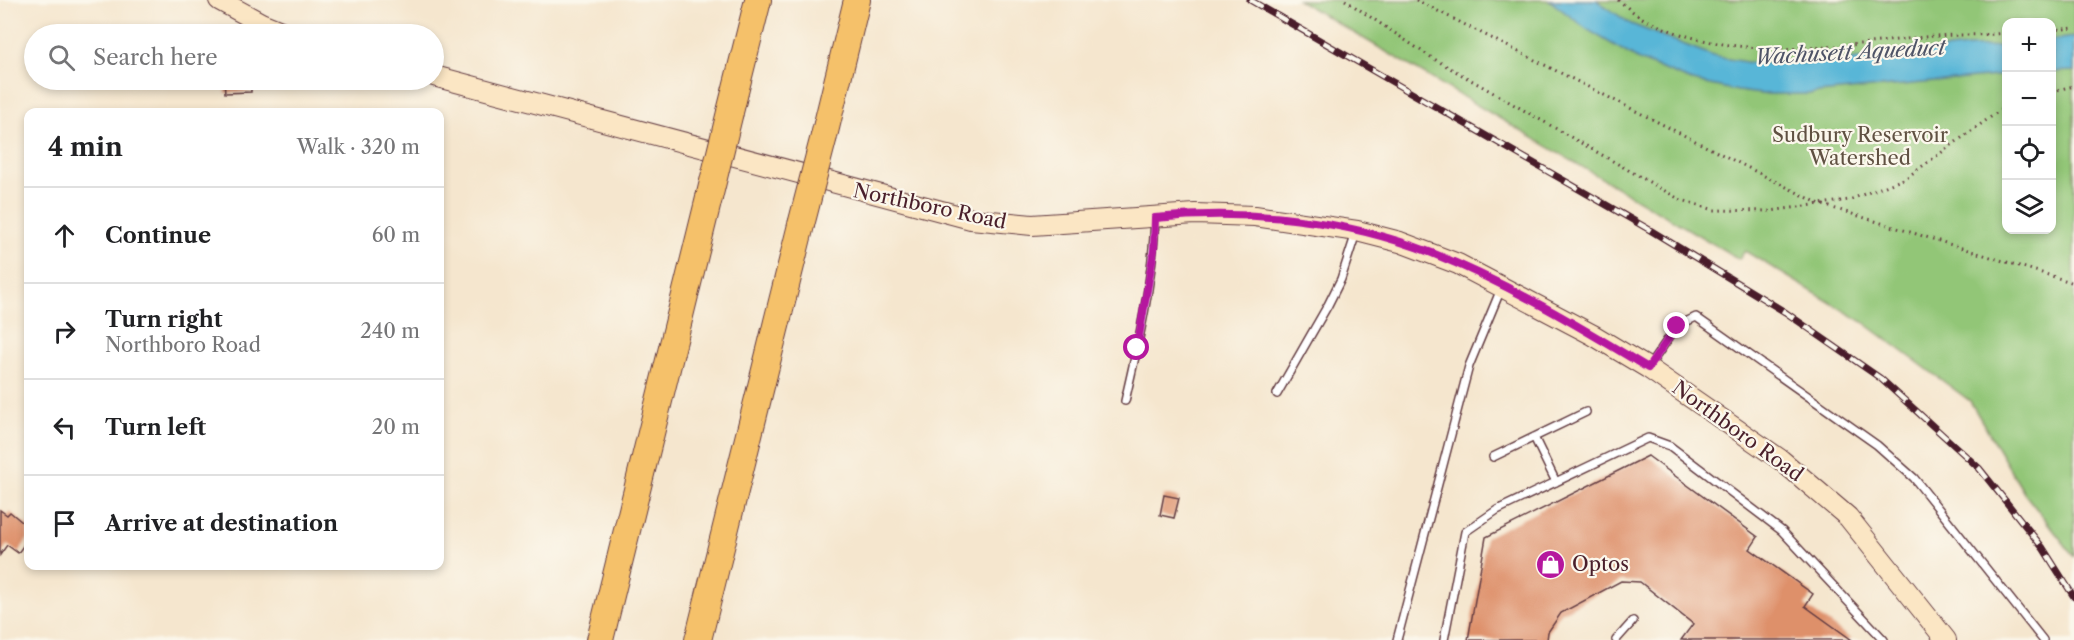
<!DOCTYPE html>
<meta charset="utf-8">
<style>
body{margin:0;font-family:"Libre Caslon Text",serif;background:#f2f2f2;color:#202124}
.controls{position:absolute;right:18px;top:18px;display:grid;overflow:hidden;border-radius:12px;box-shadow:0 3px 9px #0003}
.controls button{width:54px;height:54px;display:grid;place-items:center;padding:0;border:0;border-bottom:2px solid #e0e0e0;background:#fff;color:#202124;font:30px sans-serif}
.stop{position:absolute;width:18px;height:18px;margin:-14px;border:4px solid #b5179e;border-radius:50%;background:#fff}
.stop.end{background:#b5179e;border-color:#fff;box-shadow:0 2px 6px #0008}
.list{margin:0;padding:0;list-style:none}
h2{display:flex;justify-content:space-between;align-items:center;height:78px;margin:0;padding:0 24px;font-size:26px}
h2 small{font-size:20px;font-weight:400;color:#757577}
.list li{display:grid;grid-template-columns:39px 1fr auto;gap:18px;align-items:center;box-sizing:border-box;height:96px;padding:0 24px;border-top:2px solid #e0e0e0}
.list b{display:block;font-size:22px;white-space:nowrap}
.list p{margin:0;font-size:20px;white-space:nowrap;color:#757577}
.list em{font-size:20px;font-style:normal;color:#757577}
.icon{flex:none;width:33px;height:33px;fill:none;stroke:currentColor;stroke-width:2;stroke-linecap:round;stroke-linejoin:round}
.map{position:relative;flex:none;width:2074px;height:640px;overflow:hidden}
.search{position:absolute;background:#fff;box-shadow:0 3px 9px #0003;left:24px;top:24px;width:420px;height:66px;display:flex;align-items:center;gap:15px;box-sizing:border-box;padding:0 21px;border-radius:33px;color:#757577;font-size:22px}
.panel{position:absolute;background:#fff;box-shadow:0 3px 9px #0003;left:24px;top:108px;width:420px;height:462px;border-radius:12px}
.map>svg:first-child{display:block}
.green{fill:#92c677;stroke:#6e7251;stroke-width:1.5;fill-rule:evenodd}
.water{fill:#59b6d7;stroke:#526a81;stroke-width:1.5}
.building{fill:#de906a}
.lines{fill:none;stroke-linecap:round;stroke-linejoin:round}
.lane-casing{stroke:#643d43;stroke-width:10}
.secondary-casing{stroke:#643d43;stroke-width:22}
.highway-casing{stroke:#643d43;stroke-width:28}
.path{stroke:#643d43;stroke-width:3;stroke-dasharray:1.5 4.5;stroke-linecap:butt}
.lane{stroke:#fff;stroke-width:7}
.secondary{stroke:#fbe6c4;stroke-width:20}
.highway{stroke:#f5c16b;stroke-width:26}
.rail-casing{stroke:#4a1f2b;stroke-width:7}
.rail{stroke:#fbf7ec;stroke-width:4.5;stroke-dasharray:14;stroke-linecap:butt}
.highway-bridge-casing{stroke:#643d43;stroke-width:28;stroke-linecap:butt}
.highway-bridge{stroke:#f5c16b;stroke-width:26}
.route{stroke:#b5179e;stroke-width:8}
.labels{text-anchor:middle;dominant-baseline:central;stroke-width:4.5;stroke-linejoin:round;paint-order:stroke}
.park-label{font-size:20px;fill:#605142;stroke:#fbf7ec}
.street-label{font-size:20px;fill:#4a1f2b;stroke:#fbf7ec}
.poi-label{font-size:20px;fill:#4a1f2b;stroke:#fbf7ec;text-anchor:start}
.water-label{font-size:21px;font-style:italic;fill:#4f5467;stroke:#fbf7ec}
</style>
<div class="map">
<svg width="2074" height="640" viewBox="0 0 2074 640">
<rect width="100%" height="100%" fill="#fbf7ec"/>
<filter id="ink" filterUnits="userSpaceOnUse"><feTurbulence type="fractalNoise" baseFrequency=".0167" numOctaves="2"/><feDisplacementMap in="SourceGraphic" scale="12" xChannelSelector="R" yChannelSelector="G"/><feConvolveMatrix kernelMatrix="1 2 1 2 8 2 1 2 1" color-interpolation-filters="sRGB"/></filter>
<filter id="wash" filterUnits="userSpaceOnUse"><feTurbulence type="fractalNoise" baseFrequency=".008" numOctaves="4" result="noise"/><feDisplacementMap in="SourceGraphic" scale="24" xChannelSelector="R" yChannelSelector="G"/><feGaussianBlur stdDeviation="1.35" result="paint"/><feColorMatrix in="noise" values="0 0 0 0 0 0 0 0 0 0 0 0 0 0 0 0 0 1.4 0 .05"/><feComposite in="paint" operator="in"/></filter>
<g filter="url(#wash)">
<rect width="100%" height="100%" fill="#f5e6ce"/>
<path class="green" d="M1298,0h776v556l-50,-63 -54,-92 -107,-79 -118,-71 -6,8zM2006,22h46v208h-46z"/>
<path class="water" d="M1549,0h47l35,24 85,33 36,6h70l145,-16 39,-1v29l-198,19h-47l-23,-3 -46,-10 -53,-21 -51,-30z
M2074,37v34l-22,1v-32z"/>
<g id="blocks">
<path class="building" d="M224,80h27v12l-26,1z
M1648,456l110,81 -8,12 63,45 -8,12 47,34h-171l12,-16 -53,-42 -19,-1 -60,32 -13,19 -1,8h-79l18,-103z
M1164,495l15,3 -5,20 -14,-3z
M0,510l7,5 3,-3 18,15v12l-10,14 -11,-8 -7,10z"/>
</g>
</g>
<g filter="url(#ink)">
<use href="#blocks" fill-opacity="0" stroke="#643d43" stroke-width="1.5"/>
<g class="lines">
<defs>
<path id="lane" d="M1648,368l29,-42 19,-9 181,128 37,33 129,162
M1277,394l51,-89 13,-26 15,-46
M1125,401c14,-60 28,-121 30,-183
M1534,437l22,45
M1493,457l93,-45
M1397,640l72,-274 32,-77
M1444,640l21,-108 32,-22 151,-72 22,8 112,85 102,109
M1616,640l17,-19"/>
<path id="secondary" d="M219,0l42,23 27,11
M434,76l537,143 61,6 163,-11 60,2 102,15 43,11 58,22 135,71 55,33 133,92 67,57 98,123"/>
<path id="highway" d="M730,112l28,-112
M824,136l33,-136
M600,640l109,-442
M698,640l103,-415"/>
</defs>
<use href="#lane" class="lane-casing"/>
<use href="#secondary" class="secondary-casing"/>
<use href="#highway" class="highway-casing"/>
<path class="path" d="M1345,0l84,56 250,143 35,11 56,1 79,-11 57,-22 100,-72
M1416,0l404,204 254,79
M1618,0c9,7 19,16 30,21 88,42 182,26 276,16 27,-3 55,-1 82,-4
M2052,30l22,-2
M2052,91l22,-5"/>
<use href="#lane" class="lane"/>
<use href="#secondary" class="secondary"/>
<use href="#highway" class="highway"/>
<defs>
<path id="rail" d="M1250,0l400,230 135,82 95,66 99,90 64,80 31,49"/>
</defs>
<use href="#rail" class="rail-casing"/>
<use href="#rail" class="rail"/>
<defs>
<path id="highway-bridge" d="M709,198l21,-86
M801,225l23,-89"/>
</defs>
<use href="#highway-bridge" class="highway-bridge-casing"/>
<use href="#highway-bridge" class="highway-bridge"/>
</g>
</g>
<g class="lines" filter="url(#ink)">
<path class="route" d="M1137,348l17,-98 1,-32c92,-9 190,1 277,35 75,30 147,73 216,115l29,-42"/>
</g>
<defs>
<symbol id="shop-disc" viewBox="-11 -11 22 22"><circle r="9.5" fill="#b5179e" stroke="#fbf7ec"/><path d="M-5-2.5h2.3a2.7 3.5 0 0 1 5.4 0H5L5.5 6h-11ZM-1.5-2.5h3a1.5 2.3 0 0 0-3 0Z" fill="#fff"/></symbol>
</defs>
<g fill-rule="evenodd">
<use href="#shop-disc" x="1534" y="548" width="33" height="33"/>
</g>
<g class="labels">
<g class="park-label">
<text x="1860" y="135">Sudbury Reservoir<tspan x="1860" dy="23">Watershed</tspan></text>
</g>
<g class="street-label">
<text transform="translate(930 206) rotate(12)">Northboro Road</text>
<text transform="translate(1738 431) rotate(36)">Northboro Road</text>
</g>
<g class="poi-label">
<text x="1572" y="564">Optos</text>
</g>
<g class="water-label">
<text transform="translate(1850 52) rotate(-3)">Wachusett Aqueduct</text>
</g>
</g>
</svg>
<div class="controls">
<button>+</button>
<button>−</button>
<button><svg class="icon" aria-label="locate" viewBox="0 0 24 24"><circle cx="12" cy="12" r="6"/><path d="M12 2v4M12 18v4M2 12h4M18 12h4"/></svg></button>
<button><svg class="icon" aria-label="layers" viewBox="0 0 24 24"><path d="M12 4l9 5-9 5-9-5zM3 14l9 5 9-5"/></svg></button>
</div>
<div class="stop" style="left:1137px;top:348px"></div>
<div class="stop end" style="left:1677px;top:326px"></div>
<div class="search"><svg class="icon" aria-label="search" viewBox="0 0 24 24"><circle cx="10" cy="10" r="6"/><path d="M15 15l6 6"/></svg>Search here</div>
<section class="panel">
<h2>4 min<small>Walk · 320 m</small></h2>
<ul class="list">
<li><svg class="icon" aria-label="ahead" viewBox="0 0 24 24"><path d="M12 20V5M6 11l6-6 6 6"/></svg><div><b>Continue</b></div><em>60 m</em></li>
<li><svg class="icon" aria-label="right" viewBox="0 0 24 24"><path d="M7 20v-9h11M14 6l5 5-5 5"/></svg><div><b>Turn right</b><p>Northboro Road</p></div><em>240 m</em></li>
<li><svg class="icon" aria-label="left" viewBox="0 0 24 24"><path d="M17 20v-9H6M10 6l-5 5 5 5"/></svg><div><b>Turn left</b></div><em>20 m</em></li>
<li><svg class="icon" aria-label="arrive" viewBox="0 0 24 24"><path d="M6 21V4h12l-3 4 3 4H6"/></svg><div><b>Arrive at destination</b></div></li>
</ul>
</section>
</div>
